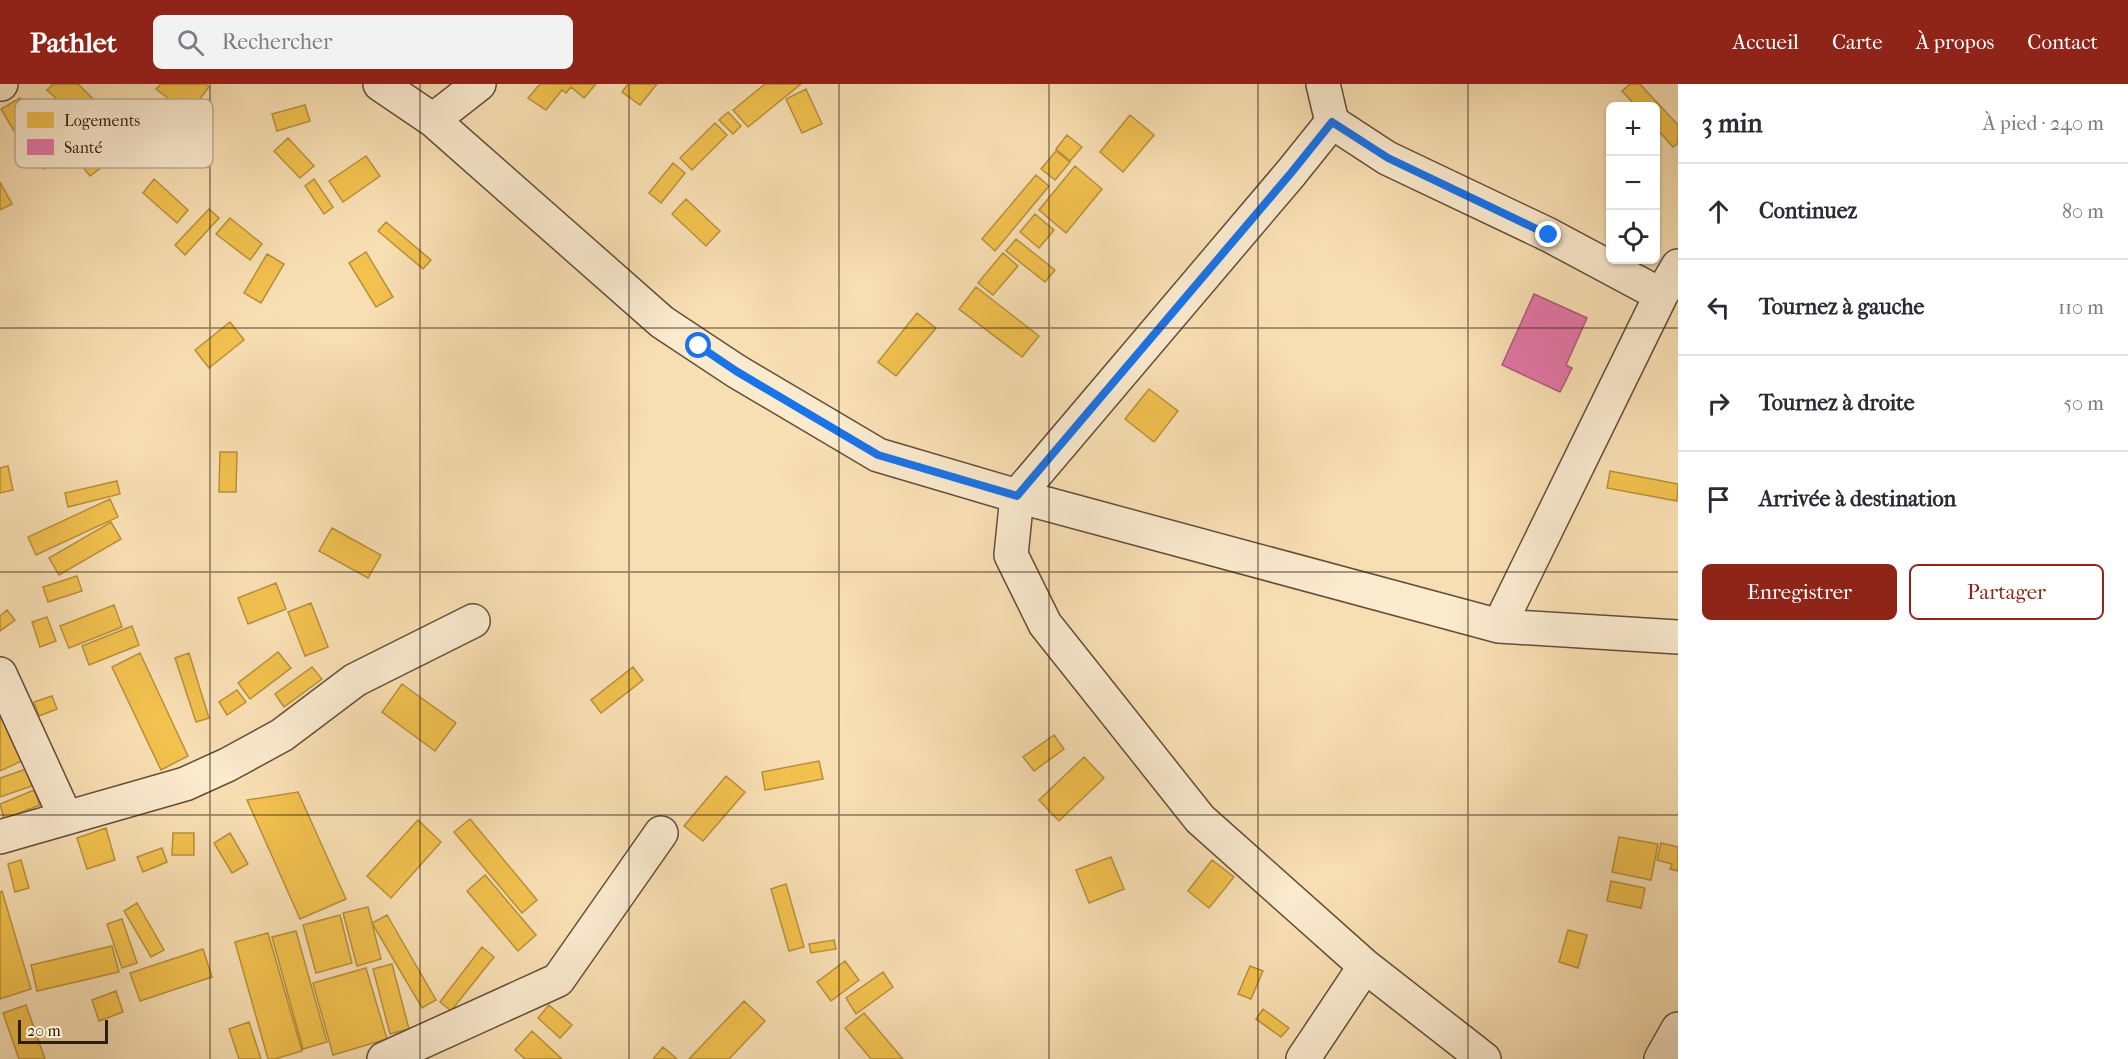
<!DOCTYPE html>
<html lang="fr">
<meta charset="utf-8">
<style>
body{margin:0;font-family:"IM FELL French Canon",serif;background:#f2f2f3;color:#2b2b33}
.controls{position:absolute;right:18px;top:18px;display:grid;overflow:hidden;border-radius:9px;box-shadow:0 2px 4px #0004}
.controls button{width:54px;height:54px;display:grid;place-items:center;padding:0;border:0;border-bottom:2px solid #e1e1e2;background:#fff;color:#2b2b33;font:30px sans-serif}
.scale{position:absolute;left:18px;bottom:15px;width:90px;box-sizing:border-box;padding-left:6px;border:3px solid #321e0e;border-top:0;font-size:16px;line-height:21px;white-space:nowrap;color:#321e0e;-webkit-text-stroke:4px #faeace;paint-order:stroke}
.stop{position:absolute;width:18px;height:18px;margin:-14px;border:4px solid #1a73e8;border-radius:50%;background:#fff}
.stop.end{background:#1a73e8;border-color:#fff;box-shadow:0 2px 6px #0008}
.list{margin:0;padding:0;list-style:none}
h2{display:flex;justify-content:space-between;align-items:center;height:78px;margin:0;padding:0 24px;font-size:26px}
h2 small{font-size:20px;font-weight:400;color:#7c7c81}
.list li{display:grid;grid-template-columns:39px 1fr auto;gap:18px;align-items:center;box-sizing:border-box;height:96px;padding:0 24px;border-top:2px solid #e1e1e2}
.list b{display:block;font-size:22px;white-space:nowrap}
.list em{font-size:20px;font-style:normal;color:#7c7c81}
.actions{display:flex;gap:12px;padding:18px 24px}
.actions a{flex:1;padding:14px 0;border:2px solid #8f2418;border-radius:9px;text-align:center;font-size:21px;color:#8f2418}
.actions .main{background:#8f2418;color:#fff}
.icon{flex:none;width:33px;height:33px;fill:none;stroke:currentColor;stroke-width:2;stroke-linecap:round;stroke-linejoin:round}
.map{position:relative;flex:none;width:1678px;height:975px;overflow:hidden}
header{display:flex;align-items:center;gap:36px;box-sizing:border-box;height:84px;padding:0 30px;background:#8f2418;color:#fff}
header strong{font-size:28px}
nav{display:flex;gap:33px;margin-inline-start:auto;font-size:21px}
.search{width:420px;height:54px;background:#f2f2f3;display:flex;align-items:center;gap:15px;box-sizing:border-box;padding:0 21px;border-radius:9px;color:#7c7c81;font-size:22px}
main{display:flex}
aside{flex:1;background:#fff}
.map>svg:first-child{display:block}
.homes{fill:#f2c14e;stroke:#b8903b;stroke-width:1.5}
.health{fill:#e377a8;stroke:#ae5c7a;stroke-width:1.5}
.lines{fill:none;stroke-linecap:round;stroke-linejoin:round}
.minor-casing{stroke:#644e37;stroke-width:36}
.minor{stroke:#faeace;stroke-width:33}
.route{stroke:#1a73e8;stroke-width:8}
.grid{fill:none;stroke:#321e0e;stroke-width:1.5;stroke-opacity:0.55}
.key{fill:#faeace;stroke:#bead94;stroke-width:1.5}
.key-label{font-size:16px;fill:#321e0e}
</style>
<header>
<strong>Pathlet</strong>
<div class="search"><svg class="icon" aria-label="search" viewBox="0 0 24 24"><circle cx="10" cy="10" r="6"/><path d="M15 15l6 6"/></svg>Rechercher</div>
<nav><a>Accueil</a><a>Carte</a><a>À propos</a><a>Contact</a></nav>
</header>
<main>
<div class="map">
<svg width="1678" height="975" viewBox="0 0 1678 975">
<rect width="100%" height="100%" fill="#f8dfb3"/>
<filter id="stains"><feTurbulence type="fractalNoise" baseFrequency=".00333" numOctaves="4"/><feColorMatrix values="0 0 0 0 .2 0 0 0 0 .09 0 0 0 0 .02 0 0 0 .5 -.17"/></filter>
<radialGradient id="worn" r=".72"><stop offset=".6" stop-color="#630" stop-opacity="0"/><stop offset="1" stop-color="#630" stop-opacity=".3"/></radialGradient>
<path class="homes" d="M53,0h25l30,30 -35,23 -20,-20 11,-11 -17,-16z
M161,0h44l4,3 -21,27 -32,-25z
M540,0h56l-12,14 -13,-11 -5,6 -4,-3 -16,20 -18,-12z
M628,0h29l-17,21 -18,-13z
M765,0h36l-53,43 -15,-17z
M1630,0h10l38,41v18l-5,4 -17,-19v-22h-20l-14,-15z
M806,5l16,35 -20,9 -16,-34z
M20,14l23,39 -19,11 -23,-39z
M305,21l5,16 -33,10 -5,-17z
M728,28l13,14 -8,8 -14,-14z
M1130,31l24,20 -31,37 -23,-20z
M715,39l12,12 -35,35 -12,-12z
M117,40l15,20 -42,32 -16,-20z
M1067,51l15,12 -12,14 -14,-12z
M288,54l26,28 -14,12 -26,-27z
M50,66l7,9 -13,10 -7,-9z
M1056,67l14,11 -15,18 -14,-11z
M366,72l14,20 -37,26 -14,-21z
M673,79l12,10 -24,30 -12,-10z
M1075,82l27,23 -36,44 -27,-23z
M1036,91l13,11 -54,65 -13,-12z
M154,95l34,31 -11,13 -34,-30z
M314,95l19,28 -9,7 -19,-28z
M0,98l12,22 -12,6z
M686,115l34,32 -14,15 -34,-32z
M209,125l10,9 -34,37 -10,-10z
M1035,130l19,16 -15,18 -19,-16z
M230,134l32,26 -12,16 -34,-26z
M386,138l45,38 -8,9 -45,-38z
M1016,155l39,31 -10,12 -39,-31z
M366,168l27,45 -17,10 -27,-44z
M1003,169l15,13 -25,29 -15,-12z
M267,170l17,10 -23,39 -17,-10z
M976,203l63,49 -17,21 -63,-48z
M917,229l19,15 -40,48 -18,-14z
M230,238l14,18 -35,28 -14,-18z
M1149,305l29,22 -24,31 -29,-23z
M220,368h17l-1,40h-17z
M8,382l5,24 -13,3v-25z
M1610,387l68,13 -1,17 -70,-13z
M117,397l3,13 -52,13 -3,-14z
M110,415l8,18 -82,38 -8,-18z
M111,438l10,17 -62,36 -10,-17z
M332,444l49,27 -13,23 -49,-27z
M77,492l5,15 -34,11 -5,-15z
M276,499l10,26 -38,15 -10,-26z
M311,519l17,44 -23,9 -17,-44z
M114,521l8,22 -53,21 -9,-22z
M7,526l8,10 -15,11v-15z
M47,533l9,24 -16,6 -8,-25z
M132,542l7,19 -50,20 -7,-19z
M278,568l13,16 -41,31 -12,-16z
M140,569l48,103 -27,14 -49,-103z
M189,569l20,65 -13,4 -21,-64z
M312,583l10,12 -38,28 -9,-13z
M633,583l10,13 -42,33 -10,-13z
M402,600l54,39 -21,28 -53,-39z
M237,606l9,12 -19,13 -8,-13z
M52,612l5,13 -18,7 -5,-14z
M0,617l26,58 -26,12z
M1054,651l10,14 -30,22 -11,-14z
M1084,673l20,21 -45,43 -20,-21z
M819,677l4,18 -58,11 -3,-18z
M29,684l6,17 -35,12v-19z
M726,692l19,16 -42,49 -19,-15z
M34,706l6,15 -36,14 -4,-15z
M298,708l48,107 -46,20 -53,-119z
M470,735l67,81 -15,13 -68,-81z
M418,736l23,22 -50,56 -24,-22z
M106,744l9,32 -28,9 -10,-31z
M173,749h21v22h-22z
M230,749l18,31 -16,9 -18,-30z
M1619,753l39,7 -7,36 -39,-8z
M1661,759l17,4v24l-8,-2 2,-5 -15,-4z
M162,764l5,14 -24,10 -6,-15z
M1111,773l13,32 -35,14 -13,-33z
M21,776l8,28 -14,4 -7,-28z
M1212,776l22,17 -25,31 -21,-17z
M485,791l51,60 -18,16 -51,-60z
M1611,797l34,7 -4,20 -34,-7z
M786,800l18,63 -15,4 -18,-62z
M2,807l29,98 -31,10v-107z
M137,819l27,47 -13,7 -27,-46z
M368,823l13,52 -24,7 -14,-53z
M340,831l12,48 -36,10 -13,-48z
M387,831l49,85 -14,8 -50,-85z
M122,835l15,44 -15,5 -15,-44z
M1568,846l19,5 -9,33 -19,-6z
M296,847l31,111 -24,7 -31,-112z
M268,849l34,118 -27,8h-7l-33,-117z
M834,856l2,9 -25,4 -2,-9z
M112,862l7,26 -82,19 -6,-26z
M482,863l12,10 -43,54 -11,-9z
M203,865l9,28 -72,24 -10,-28z
M845,877l14,19 -28,21 -14,-19z
M392,880l17,65 -19,5 -17,-65z
M1250,882l13,5 -12,28 -13,-5z
M366,884l21,71 -54,16 -20,-72z
M883,888l10,15 -37,27 -10,-16z
M116,907l7,21 -24,9 -7,-21z
M744,917l21,20 -36,38h-40z
M26,921l19,54h-26l-16,-46z
M549,921l23,20 -12,13 -22,-20z
M1263,925l26,19 -8,9 -25,-18z
M864,929l39,46h-32l-26,-31z
M249,938l12,37h-22l-10,-30z
M532,947l30,28h-37l-10,-9z
M663,963l14,12h-24z"/>
<path class="health" d="M1534,210l53,24 -21,47 6,3 -12,24 -58,-27z"/>
<g class="lines">
<defs>
<path id="minor" d="M0,0h1
M380,0l53,36 229,202 74,49 142,84 139,41 -6,59 34,69 155,195 165,147 119,93
M1323,0l9,38 55,36 162,77 112,60
M433,36l46,-36
M1332,38l-41,51 -274,323 482,130 179,11
M1499,542l162,-331 17,-29
M0,590l66,144
M0,753l185,-53 42,-19 55,-30 73,-55 118,-59
M384,975l174,-79 103,-147
M1303,975l62,-93
M1661,975l17,-30"/>
</defs>
<use href="#minor" class="minor-casing"/>
<use href="#minor" class="minor"/>
</g>
<g class="lines">
<path class="route" d="M699,262l37,25 142,84 139,41 274,-323 41,-51 56,36 161,77"/>
</g>
<path class="grid" d="M210,0v975M420,0v975M629,0v975M839,0v975M1049,0v975M1258,0v975M1468,0v975M0,244h1678M0,488h1678M0,731h1678"/>
<rect x="15" y="15" width="198" height="69" rx="9" class="key"/>
<rect x="27" y="28" width="27" height="16" fill="#f2c14e"/>
<rect x="27" y="55" width="27" height="16" fill="#e377a8"/>
<g class="key-label">
<text x="64" y="42">Logements</text>
<text x="64" y="69">Santé</text>
</g>
<rect width="100%" height="100%" filter="url(#stains)"/>
<rect width="100%" height="100%" fill="url(#worn)"/>
</svg>
<div class="controls">
<button>+</button>
<button>−</button>
<button><svg class="icon" aria-label="locate" viewBox="0 0 24 24"><circle cx="12" cy="12" r="6"/><path d="M12 2v4M12 18v4M2 12h4M18 12h4"/></svg></button>
</div>
<div class="scale">20 m</div>
<div class="stop" style="left:699px;top:262px"></div>
<div class="stop end" style="left:1549px;top:151px"></div>
</div>
<aside>
<h2>3 min<small>À pied · 240 m</small></h2>
<ul class="list">
<li><svg class="icon" aria-label="ahead" viewBox="0 0 24 24"><path d="M12 20V5M6 11l6-6 6 6"/></svg><div><b>Continuez</b></div><em>80 m</em></li>
<li><svg class="icon" aria-label="left" viewBox="0 0 24 24"><path d="M17 20v-9H6M10 6l-5 5 5 5"/></svg><div><b>Tournez à gauche</b></div><em>110 m</em></li>
<li><svg class="icon" aria-label="right" viewBox="0 0 24 24"><path d="M7 20v-9h11M14 6l5 5-5 5"/></svg><div><b>Tournez à droite</b></div><em>50 m</em></li>
<li><svg class="icon" aria-label="arrive" viewBox="0 0 24 24"><path d="M6 21V4h12l-3 4 3 4H6"/></svg><div><b>Arrivée à destination</b></div></li>
</ul>
<div class="actions"><a class="main">Enregistrer</a><a>Partager</a></div>
</aside>
</main>
